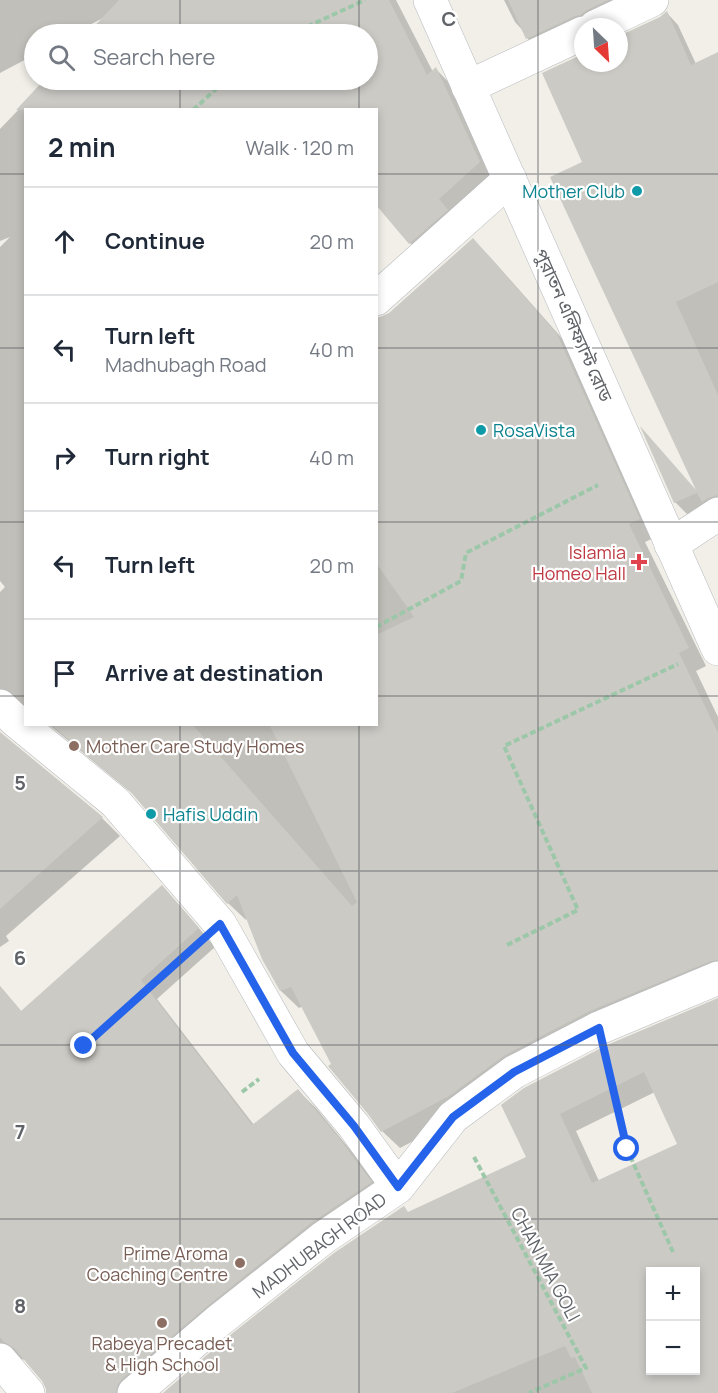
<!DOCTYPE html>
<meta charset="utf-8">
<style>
body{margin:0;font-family:Manrope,"Noto Sans Bengali",sans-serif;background:#f2f2f3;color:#1f2937}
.controls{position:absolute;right:18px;bottom:18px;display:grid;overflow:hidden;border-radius:0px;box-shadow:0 3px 9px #0003}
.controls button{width:54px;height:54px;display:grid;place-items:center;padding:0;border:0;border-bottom:2px solid #e0e1e3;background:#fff;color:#1f2937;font:30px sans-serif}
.compass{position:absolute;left:574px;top:18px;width:54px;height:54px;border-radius:50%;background:#fff;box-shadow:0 3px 9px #0003;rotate:155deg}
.stop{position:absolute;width:18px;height:18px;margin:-14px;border:4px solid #2563eb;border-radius:50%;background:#fff}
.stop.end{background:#2563eb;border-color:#fff;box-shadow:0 2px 6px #0008}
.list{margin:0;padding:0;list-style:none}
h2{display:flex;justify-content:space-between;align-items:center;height:78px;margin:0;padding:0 24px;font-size:26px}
h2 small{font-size:20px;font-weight:400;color:#747a83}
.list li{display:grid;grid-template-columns:39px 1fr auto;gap:18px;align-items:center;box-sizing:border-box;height:108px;padding:0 24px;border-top:2px solid #e0e1e3}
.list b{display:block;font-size:22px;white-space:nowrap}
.list p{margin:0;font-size:20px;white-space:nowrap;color:#747a83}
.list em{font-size:20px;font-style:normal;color:#747a83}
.icon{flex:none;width:33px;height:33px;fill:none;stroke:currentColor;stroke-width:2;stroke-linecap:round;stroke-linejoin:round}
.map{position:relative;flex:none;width:718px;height:1393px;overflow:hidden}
.search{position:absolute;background:#fff;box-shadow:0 3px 9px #0003;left:24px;top:24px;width:354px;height:66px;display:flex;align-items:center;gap:15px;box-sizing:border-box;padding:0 21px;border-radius:33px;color:#747a83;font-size:22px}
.panel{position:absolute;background:#fff;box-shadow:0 3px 9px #0003;left:24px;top:108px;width:354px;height:618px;border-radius:0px}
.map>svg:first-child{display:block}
.shadow{fill:#0003;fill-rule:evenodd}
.building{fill:#cccac5;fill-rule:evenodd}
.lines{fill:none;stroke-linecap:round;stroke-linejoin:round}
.street-casing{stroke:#b5b8bc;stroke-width:34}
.secondary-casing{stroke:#b6babf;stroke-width:34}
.path{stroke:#9cc7a9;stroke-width:4;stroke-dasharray:6 3;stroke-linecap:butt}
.street{stroke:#fff;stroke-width:33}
.secondary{stroke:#fff;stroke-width:33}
.route{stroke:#2563eb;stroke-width:8}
.grid{fill:none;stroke:#5f6368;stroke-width:1.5;stroke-opacity:0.55}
.culture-dot{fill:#0f9aa8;stroke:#fff;stroke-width:2}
.health-dot{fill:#e0444e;stroke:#fff;stroke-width:2}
.education-dot{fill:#8d6e63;stroke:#fff;stroke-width:2}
.labels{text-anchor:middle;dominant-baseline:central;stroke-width:4.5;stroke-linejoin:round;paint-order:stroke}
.culture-label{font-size:18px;fill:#0d838f;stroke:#fff;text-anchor:start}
.street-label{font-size:18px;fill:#5f6368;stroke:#fff}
.health-label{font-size:18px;fill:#be3a42;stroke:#fff;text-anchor:end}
.education-label{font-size:18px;fill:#785e54;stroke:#fff;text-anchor:start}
.grid-label{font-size:20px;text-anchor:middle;font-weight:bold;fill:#5f6368;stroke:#fff;stroke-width:4.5;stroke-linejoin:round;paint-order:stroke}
</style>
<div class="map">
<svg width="718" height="1393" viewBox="0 0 718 1393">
<rect width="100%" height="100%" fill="#f1efe8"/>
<path class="shadow" d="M0,0h396l37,72 3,-3 17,18 44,93 -69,81 -18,-18 -34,-40v-93h-350v596l-4,-1 -22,13v-126l5,-5 -5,-6v-334l10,-10 -10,4v-112l47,-49h321v-46h-279l16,-17 -33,17h-38v21l-34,18z
M504,0h158l-117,56 -18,-18 -2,-5 -10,-11z
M667,13l11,12 18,39 22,-10v446l-31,14 -12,-12 -31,-69 54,60 -114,-330 -40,-89 39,-19v8h36v-25l42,-20z
M473,240l17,17 85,96 81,184 -11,5 61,124 -10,5 22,46v265l-318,166 -18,-17 -50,-67 -29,-58 -4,2 -18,-17 -34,-73 -1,2 -18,-17 -90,-105 -90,-74h328v-405l13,-5z
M0,732l3,5 99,81 18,18 -114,100 3,5 -9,6z
M162,887l17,18 36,42 -58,52 97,126 44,-34 18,17 40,49 32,43 -245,193h-95l-4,-12 -18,-21 -11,-2 -15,13v-385l22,26z
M718,1000v393h-553l243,-180 120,-56 -26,-51zM655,1092l24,52 -80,37 -23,-50zM650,1272h46v98h-46z"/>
<path class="building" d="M119,0h270l38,75 9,-8 44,95 -41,37 9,11 -39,34 -33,-39v-95h-360l28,-30h324v-46h-281z
M508,0h100l-21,10 -6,5 -6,1 -49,23z
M667,11l24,54 27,-13v230l-42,20 42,93v100l-10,3 -6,4 -5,-9 -23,10 -34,-77 56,64 -146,-313 32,-15 -40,-89 41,-19v9h36v-27l41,-19z
M473,238l84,96 83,185 -11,5 60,124 -10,5 39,80v227l-7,1 -121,50 -85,44 -56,41 -68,36 -13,-18 -40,-48 3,-2 -40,-77 -11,4 -18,-32 -25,-64 -10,9 -98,-114 -79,-66h142l160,182 5,-4 -88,-178h107v-89l38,-18 -38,-54v-246h4l9,-4z
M0,732l103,85 -103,92z
M162,885l37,43 -58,52 111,145 46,-36 41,49 33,44 -61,41 -106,85 -83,71 -5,7 -1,7h-70v-4l-4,-8 -28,-33 -10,-6 -4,-5v-350l21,24z
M718,998v395h-126l-17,-36 -4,1 -6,-12 -113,47h-289l66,-57 105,-83 70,-47 4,6 118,-55 -25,-52 23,-17 83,-43zM644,1072l33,72 -85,39 -32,-69zM651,1272h45v99h-45z"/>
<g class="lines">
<defs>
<path id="street" d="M595,27l57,-27
M468,87l115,-54
M376,299l134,-120
M671,545l47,-31
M0,706l16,15 99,81 105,122 73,129 61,73 44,61
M0,1360l28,33
M134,1393l83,-71 106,-84 75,-51 55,-70 61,-45 85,-44 119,-50"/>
<path id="secondary" d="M430,0l288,649"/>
</defs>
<use href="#street" class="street-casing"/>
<use href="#secondary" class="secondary-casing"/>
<path class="path" d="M291,34l74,-34
M193,110l33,-30
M376,627l85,-46 5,-28 132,-68
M507,945l71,-35 -74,-164 174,-82
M84,1046l104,-93
M609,1069l18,80 46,103
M242,1092l17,-13
M474,1157l112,211 -57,25"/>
<use href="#street" class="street"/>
<use href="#secondary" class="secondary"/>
</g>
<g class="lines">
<path class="route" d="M84,1046l136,-122 73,129 61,73 44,61 55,-70 61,-45 85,-44 28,121"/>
</g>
<path class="grid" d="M180,0v34M359,0v34M538,0v1393M180,80v30M359,80v30M0,174h26M376,174h342M0,348h26M376,348h342M0,522h26M376,522h342M0,696h26M376,696h342M180,724v669M359,724v669M0,871h718M0,1045h718M0,1219h718"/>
<g class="culture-dot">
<circle cx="637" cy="191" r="6"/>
<circle cx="481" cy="430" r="6"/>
<circle cx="151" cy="814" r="6"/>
</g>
<path class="health-dot" d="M636 553h6v6h6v6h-6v6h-6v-6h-6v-6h6z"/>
<g class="education-dot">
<circle cx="74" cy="746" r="6"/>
<circle cx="240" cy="1263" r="6"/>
<circle cx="162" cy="1323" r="6"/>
</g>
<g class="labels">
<g class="culture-label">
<text x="625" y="191" text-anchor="end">Mother Club</text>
<text x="493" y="430">RosaVista</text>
<text x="163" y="814">Hafis Uddin</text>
</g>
<g class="street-label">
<text transform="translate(574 325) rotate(66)">পুরাতন এলিফ্যান্ট রোড</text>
<text transform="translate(319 1245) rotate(-37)">MADHUBAGH ROAD</text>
<text transform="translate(546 1264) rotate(62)">CHAN MIA GOLI</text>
</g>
<g class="health-label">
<text x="626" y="552">Islamia<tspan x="626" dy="21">Homeo Hall</tspan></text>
</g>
<g class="education-label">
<text x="86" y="746">Mother Care Study Homes</text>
<text x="228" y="1253" text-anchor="end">Prime Aroma<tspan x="228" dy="21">Coaching Centre</tspan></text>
<text x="162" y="1343" text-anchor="middle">Rabeya Precadet<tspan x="162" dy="21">&amp; High School</tspan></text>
</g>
</g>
<g class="grid-label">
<text x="449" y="26">C</text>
<text x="20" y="790">5</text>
<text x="20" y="965">6</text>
<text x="20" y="1139">7</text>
<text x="20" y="1313">8</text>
</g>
</svg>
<div class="controls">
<button>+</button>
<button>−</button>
</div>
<svg class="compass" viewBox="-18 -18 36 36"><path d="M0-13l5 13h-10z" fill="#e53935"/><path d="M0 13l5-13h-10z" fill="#747a83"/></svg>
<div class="stop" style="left:627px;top:1149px"></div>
<div class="stop end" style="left:84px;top:1046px"></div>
<div class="search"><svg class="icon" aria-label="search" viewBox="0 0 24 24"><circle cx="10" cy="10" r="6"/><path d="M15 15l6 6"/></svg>Search here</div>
<section class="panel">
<h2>2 min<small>Walk · 120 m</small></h2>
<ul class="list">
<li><svg class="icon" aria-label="ahead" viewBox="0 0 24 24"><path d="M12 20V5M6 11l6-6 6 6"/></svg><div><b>Continue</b></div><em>20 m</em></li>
<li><svg class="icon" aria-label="left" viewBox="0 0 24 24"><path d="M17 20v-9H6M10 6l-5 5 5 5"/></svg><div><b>Turn left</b><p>Madhubagh Road</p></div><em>40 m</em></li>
<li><svg class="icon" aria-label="right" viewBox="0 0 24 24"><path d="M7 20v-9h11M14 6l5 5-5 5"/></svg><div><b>Turn right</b></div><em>40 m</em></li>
<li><svg class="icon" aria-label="left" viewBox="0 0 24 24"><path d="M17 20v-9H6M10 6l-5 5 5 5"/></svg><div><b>Turn left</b></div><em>20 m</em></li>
<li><svg class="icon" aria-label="arrive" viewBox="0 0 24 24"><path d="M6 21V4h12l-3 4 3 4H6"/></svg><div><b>Arrive at destination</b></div></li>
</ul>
</section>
</div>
